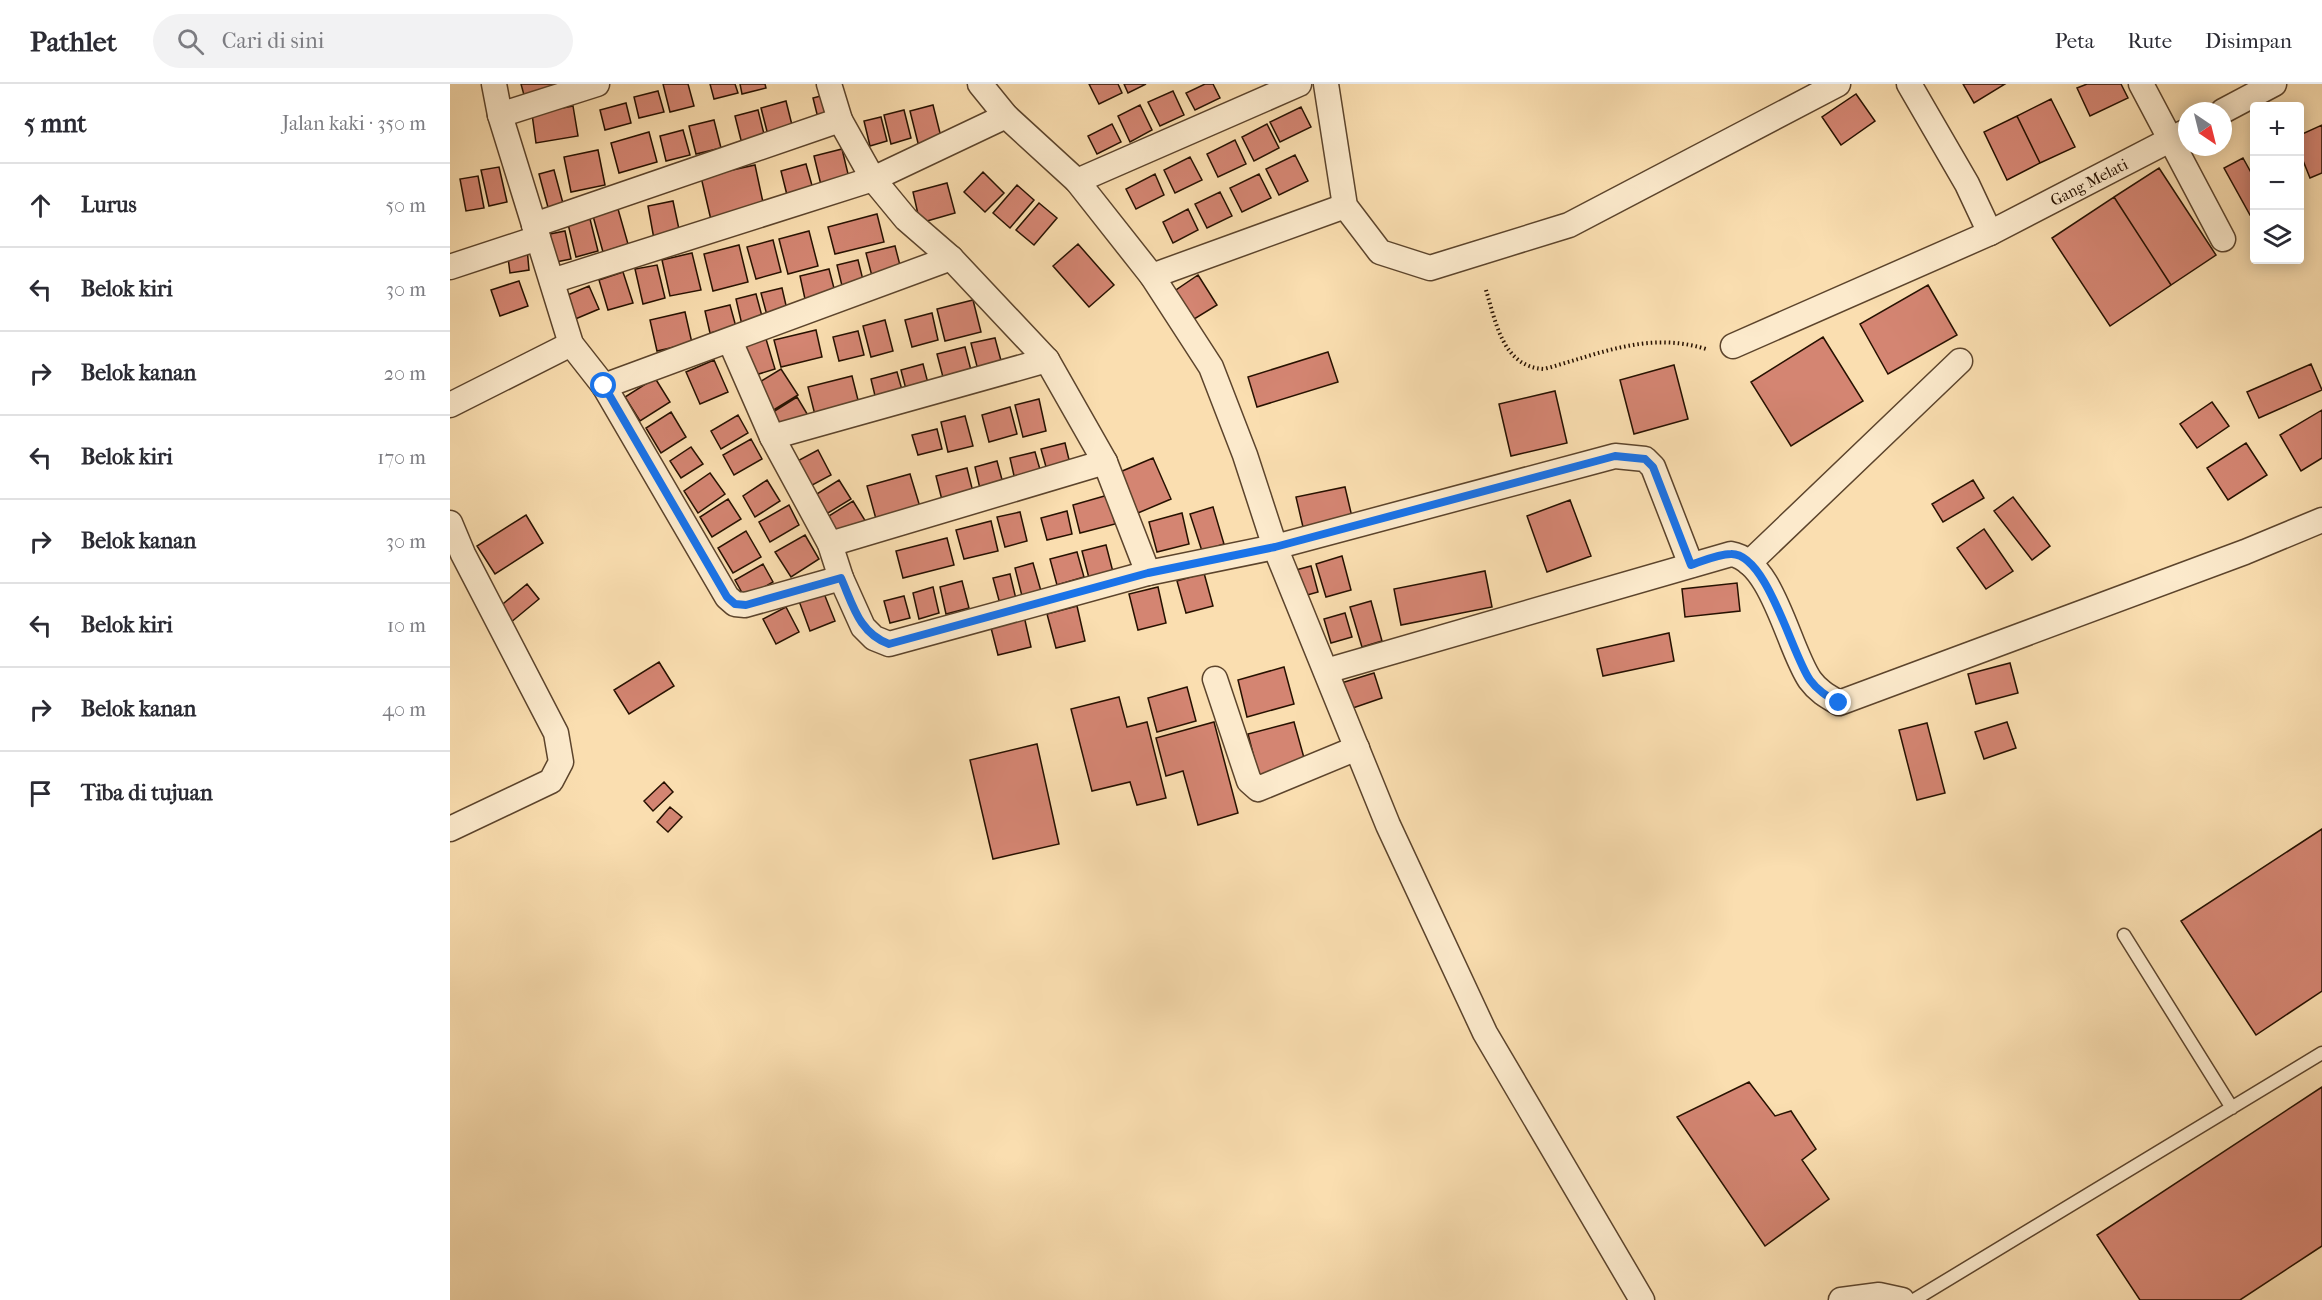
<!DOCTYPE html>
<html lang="id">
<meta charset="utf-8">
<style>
body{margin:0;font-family:"IM FELL French Canon",serif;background:#f2f2f3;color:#2b2b33}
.controls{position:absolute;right:18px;top:18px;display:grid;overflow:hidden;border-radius:6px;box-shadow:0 3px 15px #0003}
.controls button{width:54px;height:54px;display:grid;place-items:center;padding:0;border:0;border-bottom:2px solid #e1e1e2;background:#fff;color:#2b2b33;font:30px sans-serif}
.compass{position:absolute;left:1728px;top:18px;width:54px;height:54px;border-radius:50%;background:#fff;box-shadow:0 3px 15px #0003;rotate:145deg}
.stop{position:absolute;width:18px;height:18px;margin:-14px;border:4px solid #1a73e8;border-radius:50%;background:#fff}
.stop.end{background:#1a73e8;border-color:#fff;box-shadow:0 2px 6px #0008}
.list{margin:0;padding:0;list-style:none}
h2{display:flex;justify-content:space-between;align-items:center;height:78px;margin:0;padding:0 24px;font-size:26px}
h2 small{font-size:20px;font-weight:400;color:#7c7c81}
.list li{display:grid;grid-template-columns:39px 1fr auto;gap:18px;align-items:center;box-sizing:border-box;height:84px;padding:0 24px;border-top:2px solid #e1e1e2}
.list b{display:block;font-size:22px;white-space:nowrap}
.list em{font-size:20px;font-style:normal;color:#7c7c81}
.icon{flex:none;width:33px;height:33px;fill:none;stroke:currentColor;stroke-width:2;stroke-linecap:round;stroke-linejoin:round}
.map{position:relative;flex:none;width:1872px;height:1216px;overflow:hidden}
header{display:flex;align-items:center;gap:36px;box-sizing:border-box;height:84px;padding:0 30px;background:#fff;border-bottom:2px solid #e1e1e2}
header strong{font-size:28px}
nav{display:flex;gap:33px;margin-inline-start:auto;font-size:21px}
.search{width:420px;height:54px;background:#f2f2f3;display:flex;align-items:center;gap:15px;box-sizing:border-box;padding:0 21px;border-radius:33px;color:#7c7c81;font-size:22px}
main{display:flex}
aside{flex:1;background:#fff}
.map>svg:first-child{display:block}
.building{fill:#d48572;stroke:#271100;stroke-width:1.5}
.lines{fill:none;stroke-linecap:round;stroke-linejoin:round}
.service-casing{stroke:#5c442c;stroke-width:15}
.minor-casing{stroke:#5c442c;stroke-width:27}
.path{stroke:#271100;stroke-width:4;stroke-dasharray:1.5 3;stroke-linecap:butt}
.service{stroke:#fceacc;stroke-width:12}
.minor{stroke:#fceacc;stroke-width:24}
.route{stroke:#1a73e8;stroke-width:8}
.labels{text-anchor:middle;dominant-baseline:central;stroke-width:4.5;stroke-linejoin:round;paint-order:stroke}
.street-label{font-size:16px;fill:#271100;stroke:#fceacc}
</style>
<header>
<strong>Pathlet</strong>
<div class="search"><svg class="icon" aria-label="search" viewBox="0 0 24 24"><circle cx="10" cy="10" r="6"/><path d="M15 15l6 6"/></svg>Cari di sini</div>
<nav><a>Peta</a><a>Rute</a><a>Disimpan</a></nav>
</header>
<main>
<aside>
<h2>5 mnt<small>Jalan kaki · 350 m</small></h2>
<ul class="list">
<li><svg class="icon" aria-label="ahead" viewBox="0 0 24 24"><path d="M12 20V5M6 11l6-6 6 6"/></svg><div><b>Lurus</b></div><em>50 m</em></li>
<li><svg class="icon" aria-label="left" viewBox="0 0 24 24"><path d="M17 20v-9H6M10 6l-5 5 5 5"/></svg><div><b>Belok kiri</b></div><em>30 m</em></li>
<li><svg class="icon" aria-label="right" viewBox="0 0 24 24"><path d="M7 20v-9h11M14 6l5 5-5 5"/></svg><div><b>Belok kanan</b></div><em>20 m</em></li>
<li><svg class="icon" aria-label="left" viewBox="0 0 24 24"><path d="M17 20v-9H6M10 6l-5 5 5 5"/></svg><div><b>Belok kiri</b></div><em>170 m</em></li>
<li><svg class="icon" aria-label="right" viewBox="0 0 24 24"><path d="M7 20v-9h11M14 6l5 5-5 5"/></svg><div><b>Belok kanan</b></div><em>30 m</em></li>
<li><svg class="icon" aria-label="left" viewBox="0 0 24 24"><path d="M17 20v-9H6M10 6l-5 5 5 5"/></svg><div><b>Belok kiri</b></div><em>10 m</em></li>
<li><svg class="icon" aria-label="right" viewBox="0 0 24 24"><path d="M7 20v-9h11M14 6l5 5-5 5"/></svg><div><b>Belok kanan</b></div><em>40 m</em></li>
<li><svg class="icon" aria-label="arrive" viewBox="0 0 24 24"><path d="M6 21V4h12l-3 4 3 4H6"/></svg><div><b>Tiba di tujuan</b></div></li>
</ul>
</aside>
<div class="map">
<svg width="1872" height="1216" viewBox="0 0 1872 1216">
<rect width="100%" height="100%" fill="#fadeb0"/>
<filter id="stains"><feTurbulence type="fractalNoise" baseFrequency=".00333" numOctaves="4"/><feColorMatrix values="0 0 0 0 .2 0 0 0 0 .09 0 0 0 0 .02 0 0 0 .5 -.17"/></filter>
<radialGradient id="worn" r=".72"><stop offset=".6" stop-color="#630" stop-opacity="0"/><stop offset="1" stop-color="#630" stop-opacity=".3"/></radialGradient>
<path class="building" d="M71,0h40v1l-37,10z
M213,0h25l6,22 -24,6z
M260,0h25l3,9 -24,6z
M290,0h25l1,4 -24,6z
M639,0h29l4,9 -23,11z
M674,0h22l-18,9z
M755,0h8l7,14 -25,12 -9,-17z
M1513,0h42l-31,19z
M1637,0h34l7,14 -38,18 -13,-28z
M208,7l6,21 -25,6 -5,-21z
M723,7l11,24 -24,11 -12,-24z
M382,9l6,24 -19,5 -6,-24z
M1406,10l19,27 -34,24 -19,-28z
M1601,15l24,48 -35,16 -23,-47z
M336,17l8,32 -25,6 -8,-31z
M176,19l5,20 -26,7 -5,-20z
M483,21l9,36 -23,6 -9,-36z
M690,21l12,25 -22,12 -12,-26z
M123,22l5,30 -42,7 -4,-29z
M851,23l10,20 -31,15 -10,-20z
M308,26l7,28 -23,6 -7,-28z
M454,26l7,28 -20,6 -7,-29z
M1567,32l23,47 -33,17 -23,-48z
M431,33l6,24 -17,5 -6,-25z
M264,36l7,28 -25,6 -7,-28z
M662,40l9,18 -24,12 -9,-18z
M817,40l12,24 -25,13 -12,-24z
M1872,41v48l-12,5 -10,-25v-18z
M233,46l7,25 -24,6 -6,-25z
M199,48l8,30 -38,11 -8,-30z
M785,56l11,24 -28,13 -11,-23z
M392,65l7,29 -28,7 -7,-29z
M148,66l7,35 -34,7 -7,-35z
M845,71l13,26 -29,14 -13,-26z
M740,73l12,23 -27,13 -11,-23z
M1793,74l11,20v35l-4,2 -26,-47z
M356,80l7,25 -26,6 -6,-24z
M305,81l9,42 -53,13 -10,-43z
M49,83l8,35 -18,4 -8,-36z
M1709,84l57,87 -45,30 -57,-88z
M104,86l10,37 -15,4 -10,-37z
M533,88l21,21 -19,19 -21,-20z
M705,90l9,21 -28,14 -10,-20z
M809,90l12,24 -29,14 -12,-24z
M28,92l6,32 -18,3 -6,-32z
M497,99l8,30 -35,10 -7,-31z
M567,101l17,15 -24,28 -17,-15z
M770,108l12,24 -25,12 -12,-24z
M1664,113l57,88 -61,41 -58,-88z
M223,117l7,33 -26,5 -6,-33z
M589,119l18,15 -23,27 -18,-15z
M168,125l10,35 -25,8 -10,-36z
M738,125l10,21 -25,13 -10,-21z
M427,130l7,28 -49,12 -7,-27z
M140,135l8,32 -22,6 -8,-33z
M115,147l6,28 -20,4 -6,-28z
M359,147l9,35 -30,8 -9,-35z
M323,156l8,32 -25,7 -9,-32z
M628,160l36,41 -25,22 -36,-41z
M289,161l9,37 -35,9 -9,-37z
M445,162l7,27 -29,7 -7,-27z
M77,164l2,22 -19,3 -3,-23z
M242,169l9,37 -31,6 -8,-36z
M408,176l6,24 -21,6 -6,-25z
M207,181l8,33 -22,6 -8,-35z
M379,185l6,23 -30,7 -5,-23z
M173,188l10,31 -25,7 -9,-30z
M748,191l19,30 -26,16 -18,-29z
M69,197l9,25 -28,10 -9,-26z
M1478,201l29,50 -69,39 -28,-50z
M139,202l10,23 -26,11 -10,-23z
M332,204l6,26 -20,5 -7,-26z
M306,210l7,26 -21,5 -6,-26z
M523,216l8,32 -36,9 -8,-32z
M280,221l6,22 -26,6 -5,-22z
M235,228l7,31 -35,8 -7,-31z
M482,229l6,27 -26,7 -7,-27z
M435,236l8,31 -22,6 -8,-31z
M366,246l6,27 -41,10 -7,-27z
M408,247l6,24 -25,6 -6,-24z
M1373,253l40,64 -72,45 -40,-64z
M545,254l8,30 -24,6 -8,-31z
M316,255l9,30 -26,8 -9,-30z
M515,263l7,27 -28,7 -7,-27z
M878,268l10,30 -81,25 -9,-30z
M264,276l14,32 -28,12 -14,-32z
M473,280l7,27 -22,6 -7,-27z
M1861,280l11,26 -63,28 -12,-26z
M1224,281l14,54 -54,15 -14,-54z
M331,285l17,26 -26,16 -17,-26z
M447,288l7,25 -27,7 -6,-25z
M402,292l8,32 -44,11 -8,-32z
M205,294l15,24 -30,19 -15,-24z
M1105,307l12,52 -56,13 -12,-52z
M347,313l12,20 -24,15 -12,-20z
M589,315l7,32 -23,6 -8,-32z
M1762,318l17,24 -32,22 -17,-24z
M560,323l7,27 -28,8 -7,-27z
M1872,326v48l-21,13 -21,-36z
M221,328l15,25 -25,16 -15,-25z
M288,331l10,18 -27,16 -10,-18z
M515,332l8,30 -25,6 -7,-30z
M487,345l5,20 -24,6 -6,-20z
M301,355l11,20 -28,16 -11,-20z
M615,359l6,25 -23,6 -7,-25z
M1796,359l21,32 -39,25 -21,-32z
M241,363l12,17 -22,14 -11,-17z
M368,366l13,25 -28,15 -13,-25z
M585,368l6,21 -26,7 -5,-22z
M703,374l18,41 -33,14 -18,-41z
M547,377l7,26 -23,6 -6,-26z
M517,384l6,24 -31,8 -6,-24z
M260,389l15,21 -27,19 -14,-22z
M460,390l10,33 -44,12 -9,-33z
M317,396l13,21 -25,16 -12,-21z
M389,396l12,19 -28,17 -11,-19z
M1523,396l11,18 -41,24 -11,-18z
M895,403l7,30 -49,10 -7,-30z
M658,411l7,29 -35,9 -7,-28z
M1563,413l37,49 -18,14 -38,-49z
M278,415l13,20 -29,18 -12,-20z
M1120,416l21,56 -44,16 -20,-56z
M403,417l13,21 -29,18 -13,-21z
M339,421l10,20 -29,17 -11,-20z
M763,423l11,37 -22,7 -12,-37z
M617,427l5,23 -25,6 -6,-22z
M570,428l7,29 -22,6 -8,-30z
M732,429l7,31 -32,8 -8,-30z
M76,431l17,28 -48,31 -18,-28z
M541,437l7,30 -34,8 -8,-29z
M1534,445l29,42 -27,18 -29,-41z
M296,447l15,26 -28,16 -15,-25z
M355,451l14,24 -28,18 -16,-25z
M497,454l7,27 -51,13 -7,-27z
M656,461l7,27 -24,6 -7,-27z
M627,468l7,25 -27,8 -7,-26z
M892,472l9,34 -25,7 -10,-33z
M583,479l8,28 -19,5 -7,-28z
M313,480l10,18 -28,16 -10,-18z
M861,482l7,26 -18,5 -8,-26z
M1035,487l7,36 -91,18 -7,-36z
M754,489l9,33 -27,7 -9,-32z
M560,490l6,25 -16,5 -7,-26z
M512,497l7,27 -23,6 -6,-27z
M1287,499l3,28 -55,6 -3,-28z
M77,500l12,15 -29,24 -12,-15z
M483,503l6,26 -20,6 -6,-26z
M708,503l8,36 -28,7 -9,-36z
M373,507l12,30 -25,10 -11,-30z
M454,512l6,22 -20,5 -6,-22z
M921,517l11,40 -20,6 -12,-40z
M627,522l8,35 -29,7 -9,-34z
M336,523l13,25 -23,12 -13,-25z
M895,529l7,24 -21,6 -7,-24z
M574,532l7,31 -33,8 -8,-31z
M1219,549l5,28 -71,15 -6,-27z
M209,578l15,24 -45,28 -15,-24z
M1560,579l8,30 -42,11 -8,-30z
M834,583l10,37 -47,13 -9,-37z
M924,589l8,25 -35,12 -9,-26z
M737,603l9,34 -39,11 -9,-34z
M669,613l8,30 20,-5 19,76 -29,7 -7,-23 -38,9 -21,-82z
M764,638l24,91 -40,12 -15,-54 -17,5 -10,-38z
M844,638l12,43 -47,12 -11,-43z
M1557,638l9,26 -32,11 -9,-27z
M1477,639l18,70 -28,7 -18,-70z
M587,660l22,100 -66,15 -23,-99z
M214,698l9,10 -20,19 -9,-10z
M220,723l12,10 -14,15 -11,-10z
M1872,745v162l-66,44 -75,-114z
M1299,998l26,34 16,-5 25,38 -14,11 27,39 -64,47 -88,-129z
M1872,1003v159l-82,54h-100l-43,-65z"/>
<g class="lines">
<defs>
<path id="service" d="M1674,851l108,173
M1464,1216l408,-247"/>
<g id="minor">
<path d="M44,0l6,31 71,229 33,42 123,211 8,7 10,1 96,-27"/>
<path d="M379,0l11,36 33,59 33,40 45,39 96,102 58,102 43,111"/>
<path d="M530,0l26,32 71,65 75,95 59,91 34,88 30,92 113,278 97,208 157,267"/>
<path d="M876,0l19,122 35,46 50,16 139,-43 269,-141"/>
<path d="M1459,0l58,100 23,49"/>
<path d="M1691,0l82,155"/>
<path d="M1773,27l51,-27"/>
<path d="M50,31l97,-31"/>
<path d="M627,97l222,-97"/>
<path d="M84,141l306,-105"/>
<path d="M0,183l88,-29"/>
<path d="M702,192l193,-70"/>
<path d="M102,197l321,-102 133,-63"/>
<path d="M280,257l42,96 58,107 11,34 22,49 11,11 15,6 259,-71 127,-26 340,-91 30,3 8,8 38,98"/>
<path id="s1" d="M1283,262l257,-113 197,-102"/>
<path d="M154,302l347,-128"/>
<path d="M0,321l121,-61"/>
<path d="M322,353l275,-77"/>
<path d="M0,439l13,31 93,179 5,29 -10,19 -101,48"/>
<path d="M380,460l275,-82"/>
<path d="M1299,479l211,-202"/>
<path d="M876,587l405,-117c42,7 57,94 79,126 8,11 17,16 29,23l406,-151 77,-32"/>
<path d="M765,595l34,102 9,8 99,-41"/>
<path d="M1391,1216l38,-5 23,5"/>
</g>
</defs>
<use href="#service" class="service-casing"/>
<use href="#minor" class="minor-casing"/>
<path class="path" d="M1036,206c10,33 17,77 58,79 56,-15 104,-38 162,-20"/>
<use href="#service" class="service"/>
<use href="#minor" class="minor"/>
</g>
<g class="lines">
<path class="route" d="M154,302l123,211 8,7 11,1 95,-27c12,27 18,55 48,66l259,-71 127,-26 340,-91 30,3 8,8 38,98c12,-4 27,-11 40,-11 36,-1 61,101 79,126 8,11 17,16 29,23"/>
</g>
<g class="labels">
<g class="street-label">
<text stroke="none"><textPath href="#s1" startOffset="392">Gang Melati</textPath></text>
</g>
</g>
<rect width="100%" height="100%" filter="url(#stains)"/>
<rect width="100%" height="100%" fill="url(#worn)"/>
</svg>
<div class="controls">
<button>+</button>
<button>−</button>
<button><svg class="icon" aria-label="layers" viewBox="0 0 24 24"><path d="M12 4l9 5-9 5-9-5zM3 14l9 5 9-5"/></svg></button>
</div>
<svg class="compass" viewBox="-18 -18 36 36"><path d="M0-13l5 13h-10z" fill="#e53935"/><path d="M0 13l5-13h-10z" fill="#7c7c81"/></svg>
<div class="stop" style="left:154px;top:302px"></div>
<div class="stop end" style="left:1389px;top:619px"></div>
</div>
</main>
